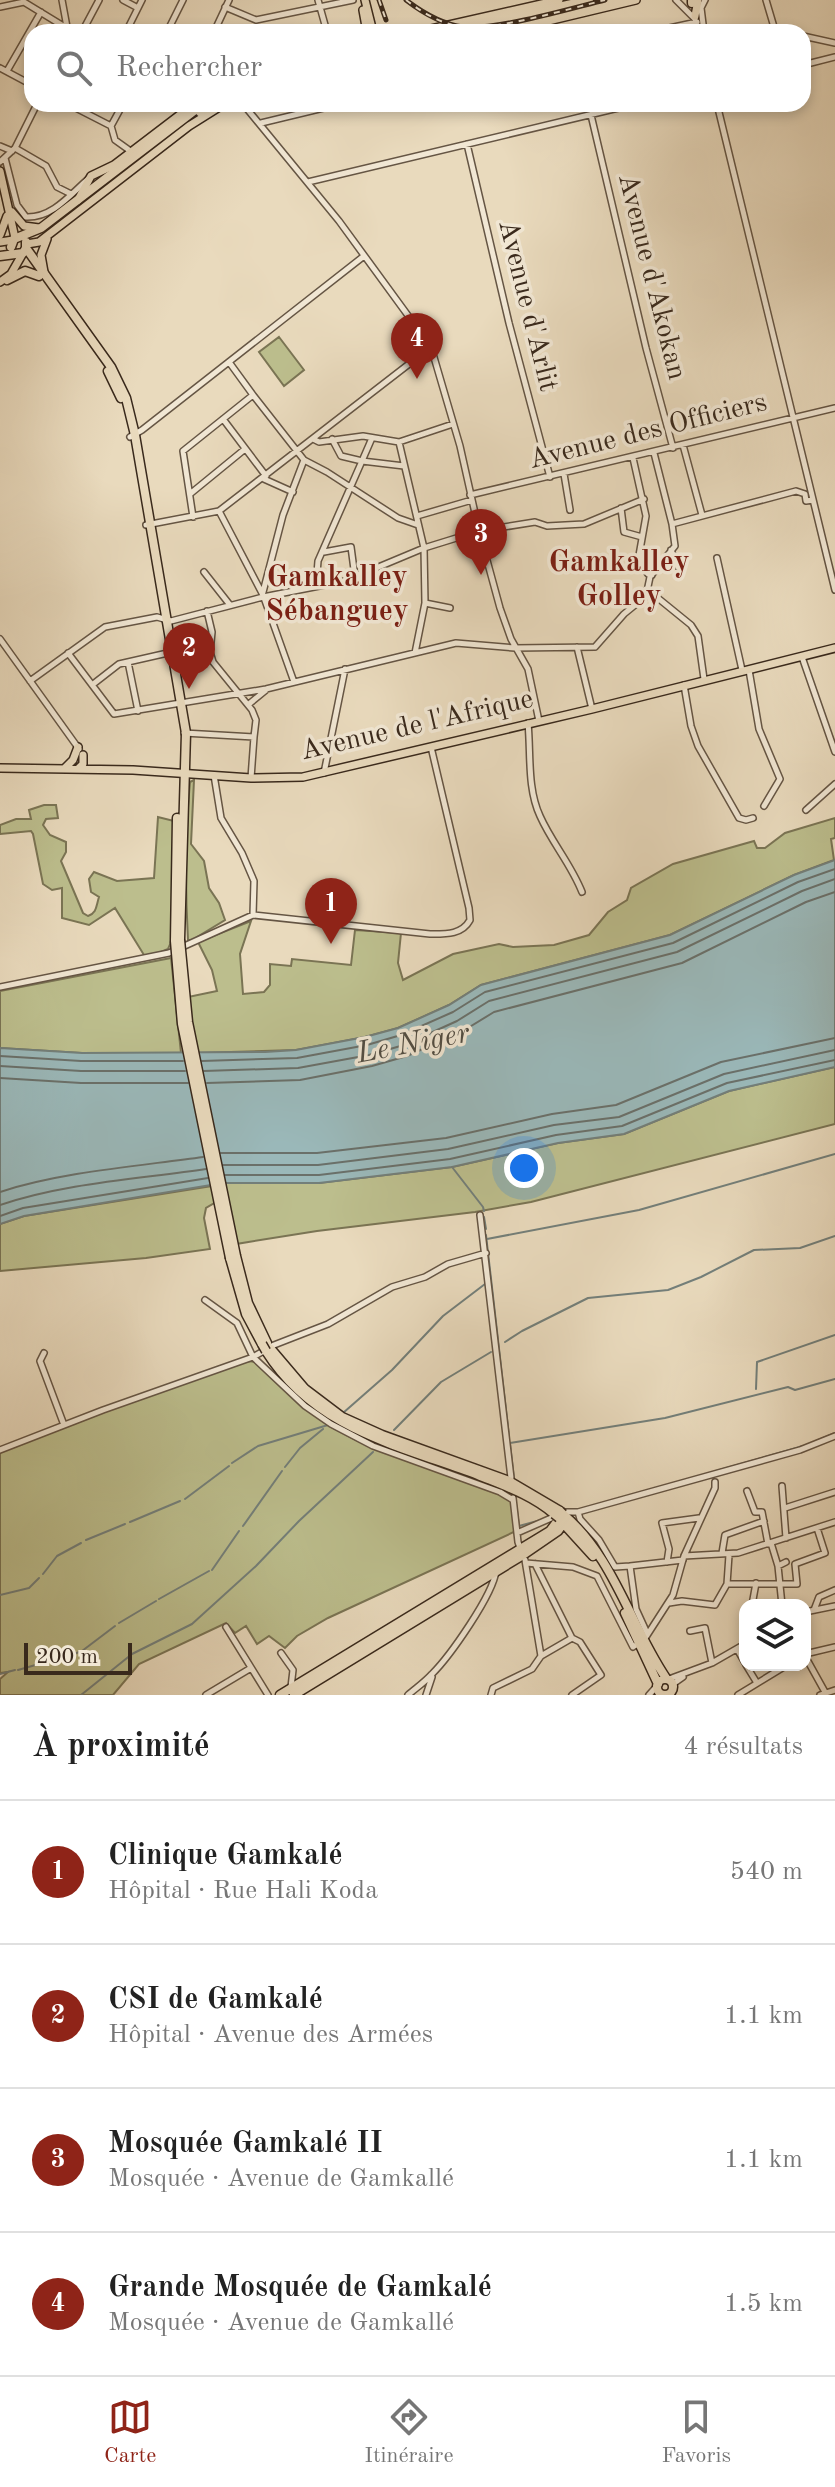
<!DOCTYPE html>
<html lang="fr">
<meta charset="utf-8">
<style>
body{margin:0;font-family:"Old Standard TT",serif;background:#f6f6f6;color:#222}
.controls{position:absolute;right:24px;bottom:24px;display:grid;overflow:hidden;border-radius:16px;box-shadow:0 4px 12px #0003}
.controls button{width:72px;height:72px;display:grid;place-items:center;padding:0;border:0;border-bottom:2px solid #e0e0e0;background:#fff;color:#222;font:40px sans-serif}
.scale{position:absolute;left:24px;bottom:20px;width:108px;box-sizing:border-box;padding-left:8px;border:4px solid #39291c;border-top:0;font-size:22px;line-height:28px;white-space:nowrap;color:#39291c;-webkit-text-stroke:6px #f1e7d4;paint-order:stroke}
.you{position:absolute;left:524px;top:1168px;width:28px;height:28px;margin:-20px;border:6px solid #fff;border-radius:50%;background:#1a73e8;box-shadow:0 0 0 12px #1a73e833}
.badge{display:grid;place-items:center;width:52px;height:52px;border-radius:50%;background:#8f2418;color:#fff;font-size:26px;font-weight:700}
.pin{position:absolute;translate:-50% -66px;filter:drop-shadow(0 2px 4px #0008)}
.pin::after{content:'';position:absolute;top:42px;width:28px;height:24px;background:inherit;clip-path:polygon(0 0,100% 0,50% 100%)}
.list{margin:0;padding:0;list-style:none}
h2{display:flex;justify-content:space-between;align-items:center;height:104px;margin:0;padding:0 32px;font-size:34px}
h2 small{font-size:26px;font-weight:400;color:#767676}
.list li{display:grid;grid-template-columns:52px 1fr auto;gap:24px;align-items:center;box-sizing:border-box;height:144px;padding:0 32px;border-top:2px solid #e0e0e0}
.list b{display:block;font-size:30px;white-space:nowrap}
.list p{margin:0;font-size:26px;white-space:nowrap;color:#767676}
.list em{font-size:26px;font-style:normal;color:#767676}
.icon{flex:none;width:44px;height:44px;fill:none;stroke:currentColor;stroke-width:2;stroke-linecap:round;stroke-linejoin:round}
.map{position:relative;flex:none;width:835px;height:1695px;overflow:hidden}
.search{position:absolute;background:#fff;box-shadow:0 4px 12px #0003;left:24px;right:24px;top:24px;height:88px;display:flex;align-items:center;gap:20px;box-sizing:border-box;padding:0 28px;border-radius:24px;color:#767676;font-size:30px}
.sheet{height:680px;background:#fff}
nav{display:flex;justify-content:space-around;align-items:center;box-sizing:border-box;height:112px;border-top:2px solid #e0e0e0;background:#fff;font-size:22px;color:#767676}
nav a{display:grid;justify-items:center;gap:4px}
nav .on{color:#8f2418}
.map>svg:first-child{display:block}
.green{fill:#bcbe8d;stroke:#7a7454;stroke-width:2}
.water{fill:#9ab8b9;stroke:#737f7a;stroke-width:2}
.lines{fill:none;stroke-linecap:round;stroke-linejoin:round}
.shore{stroke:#6a706a;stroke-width:2}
.stream{stroke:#737f7a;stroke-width:2}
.minor-casing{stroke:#655544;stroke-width:8}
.major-casing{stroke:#39291c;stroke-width:10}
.highway-casing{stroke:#39291c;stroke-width:11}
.minor{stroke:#f1e7d4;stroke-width:5}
.major{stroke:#e9dabd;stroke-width:7}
.highway{stroke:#e9dabd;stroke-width:8}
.rail-casing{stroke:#39291c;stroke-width:5}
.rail{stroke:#f1e7d4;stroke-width:2;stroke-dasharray:6;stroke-linecap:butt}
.highway-bridge-casing{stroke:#39291c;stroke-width:11;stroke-linecap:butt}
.highway-bridge{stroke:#e9dabd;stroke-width:8}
.labels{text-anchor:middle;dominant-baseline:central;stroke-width:7;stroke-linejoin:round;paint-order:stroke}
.street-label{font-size:28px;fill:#39291c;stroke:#f1e7d4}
.neighbourhood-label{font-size:30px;font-weight:bold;fill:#7a1f14;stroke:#f1e7d4}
.water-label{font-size:30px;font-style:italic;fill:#514d43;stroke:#f1e7d4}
</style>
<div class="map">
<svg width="835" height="1695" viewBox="0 0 835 1695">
<rect width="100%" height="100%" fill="#e9dabd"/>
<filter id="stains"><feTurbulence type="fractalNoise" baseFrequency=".0025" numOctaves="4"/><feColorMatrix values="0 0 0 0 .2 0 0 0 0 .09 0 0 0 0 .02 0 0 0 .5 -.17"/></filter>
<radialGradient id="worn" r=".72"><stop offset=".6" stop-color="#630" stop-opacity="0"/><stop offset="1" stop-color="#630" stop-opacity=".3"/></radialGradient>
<path class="green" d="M279,337l25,33 -20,16 -25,-34z
M194,780l-3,64 13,17 5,27 10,15 6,17 -33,20h-4c-3,-53 -3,-106 2,-158z
M44,805h12l2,13 -12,1 -3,6 7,10 16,7v10l-5,9 22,52 5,3c9,-3 8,-10 11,-19l-8,-5 -2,-13 5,-7 23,9 37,-3 4,-61 16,4 -2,119 -4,9 -19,8 -5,-2 -29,-47 -26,17 -27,-7v-30l-10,2 -9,-6 -10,-50 -2,-3 -31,3v-9l16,-6h15l-2,-9z
M835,818v20l-4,1 3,21 -40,15 -124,60 -189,50 -32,20 -51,23 -33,9 -69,13 -99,3 -9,-56 29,-6 -5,-21 -14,-28 53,-21 -11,33 3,40 21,-2 6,-7v-21l21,2 1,-7 59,6 4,-35 46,3 -3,30 5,17 50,-26 46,-10 14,3 41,-2 35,-10 19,-23 19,-12 4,-12 42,-24 81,-23 3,7h8l20,-15z
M171,958l10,95h-99l-82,-5v-57z
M835,1067v57l-304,78 -56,10 -158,19 -81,13 -13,-61h96l133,-16 106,-24 66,-9 105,-43z
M212,1186l4,16 -10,6 -2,10 6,31 -64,9 -146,13v-47l24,-8z
M248,1361l8,1 49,46 26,19 27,14 145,54 8,7 5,29 -188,87 -31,18 -12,12 -16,-12 -12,8 -11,-18 -11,7 -9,-10 -87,41 -26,31h-113v-16l8,-7 -8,1v-221l108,-43z"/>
<path class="water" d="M835,860v207l-106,24 -105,43 -66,9 -106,24 -133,16h-96l-199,33 -24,8v-176l82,5 183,-1 31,-2 69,-13 33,-9 51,-23 32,-20 189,-50 124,-60z"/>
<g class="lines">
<path class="shore" d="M0,1056l81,5h102
M202,1061l95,-3 70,-13 34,-10 52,-23 32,-20 188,-49 125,-61 37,-13
M0,1066l81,5h104
M204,1071l94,-3 71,-13 35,-10 53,-24 32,-20 188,-49 125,-61 33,-12
M0,1078l81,5h107
M207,1083l93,-3 72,-14 35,-10 56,-25 31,-19 188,-49 124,-61 29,-10
M221,1153h96l129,-15 106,-24 64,-9 105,-43 114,-24
M223,1165h95l130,-16 106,-24 65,-8 105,-43 111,-24
M225,1175h94l131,-16 106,-24 66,-9 105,-43 108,-23
M0,1192c61,-20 139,-26 203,-35
M0,1205c65,-22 138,-26 206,-36
M0,1216l23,-8 185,-30"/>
<path class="stream" d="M452,1167l31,40 1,4
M484,1217l2,12
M486,1235l23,201
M487,1239l152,-29 196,-56
M505,1342l17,-11 66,-33 80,-8 33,-13 53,-27 46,-2 35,-12
M756,1389l1,-27 78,-27
M343,1413l49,-43 51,-54 42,-32
M394,1430l47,-48 50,-30
M816,1441l19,-8
M510,1443l155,-25 123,-31 7,3 40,-11
M510,1443l4,36
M232,1463l26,-17 70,-21
M285,1467l15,-19 23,-19
M716,1471l87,-25
M515,1496l4,30 22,-6
M185,1499l44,-33
M130,1522l50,-21
M243,1526l39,-55
M86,1540l39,-16
M212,1570l27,-39
M43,1574l14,-18 24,-13
M0,1595l29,-7 10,-10
M159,1599l50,-28
M119,1623l37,-22
M71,1655l11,-4 33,-25
M18,1670l49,-14
M0,1674l15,-4
M81,1695l51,-41 60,-30 64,-58 43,-45 74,-69"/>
<defs>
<path id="minor" d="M62,0l5,27
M123,0l15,8
M318,0l9,32
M676,0l19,19
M766,0l8,27 13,5
M0,7l24,-5 49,30
M225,7l31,13 97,-20
M82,32l17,-32
M126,32l16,-32
M167,32l16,-32
M214,32l15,-32
M651,32l46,-10
M704,32l-3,-24 4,-8
M803,36l32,7
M803,65l32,-8
M0,68l32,17
M7,71l34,-59
M68,104l43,22 4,14 14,10
M178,104l4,8
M243,104l96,117 92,126 29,99 19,85 21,77 11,31 17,30 11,52
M717,104l118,486
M591,115l55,233 27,100
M261,123l79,-19
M111,126l12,-22
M467,144l42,179 41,154
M0,146l12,5
M15,148l22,-44
M5,158l12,47 9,12c26,1 44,-22 62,-38
M0,162l15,-14 31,18 11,21 14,7
M308,182l327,-78
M253,395l51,65 23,12 71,46 20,7
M223,419l43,57
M130,437l12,-7 222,-174
M313,439l6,3 44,-6 36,6 25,106 1,55 -10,50
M332,439l9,17 21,5 10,-23
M399,442l54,-18
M683,445l19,70
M654,453l18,71 124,-33 9,3 1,7 7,-1
M633,458l13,58 -8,45 10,13 4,1
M564,474l6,36
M264,479l29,13
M190,494l55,-45
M470,495l365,-87
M621,508l3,24 18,5
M219,511l44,84 31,87
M417,516l55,-16
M193,517l-10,-66 70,-56 -24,-33
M146,525l73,-14 212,-164
M671,550l7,17
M324,552l27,-5 4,30
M717,558l25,112
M204,572l26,33
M316,586l2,-25 44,-100 42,5
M263,592l20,-77 21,-55
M646,596l13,3 32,26 7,11 6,43
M425,603l25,5
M207,611l5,21 -2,20 3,10 39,48 4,10 -2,17
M0,639l79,110
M577,647l15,62
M68,653l46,61 152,-25 190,-46 59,5 80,-1 29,-33 22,-18 4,-19 25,-31 -3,-22
M802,657l33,95
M128,662l10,49
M749,670l10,59 21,50 -16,27
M30,681l75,-54 52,-10 14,4 92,-24 82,-16 79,-33 55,-17 56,-9 12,4 37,-2 60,-25
M92,685l27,-21 53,-12
M684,685l7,41 7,20 41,72 7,2 7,-2
M249,704l17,-14
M528,723c3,31 -1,65 12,93 12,27 31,48 42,76
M184,733l70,4 -3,41
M324,773l21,-104
M214,775l7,43 21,35 12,28 -1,34
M806,810l29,-26
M0,987l169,-34 84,-38 177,19c15,0 32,1 40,-14l-1,-12 -38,-161
M480,1215l31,263
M205,1300l32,23 16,34 52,49 26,18 42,22 127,46 13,8
M44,1353l-4,8 24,64
M0,1450l103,-40 150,-53 21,-12 54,-21 64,-37 33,-10 23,-13 38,-11
M782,1486l4,52
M747,1491l8,21h7l6,32
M513,1498l5,44 3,9
M785,1508l50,-16
M578,1512l2,7 19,21 16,27 15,-1
M517,1533l48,-21h13l222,-62 35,-14
M771,1543l7,23 4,39
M722,1553l3,-18 39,-14
M729,1555l-2,29h70l-2,-20 30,-11 -8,-25
M684,1556l54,-3 97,-31
M525,1560l16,96
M667,1562l2,-13 -7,-26 37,-5
M526,1563l47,4 24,9 36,71 11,-7 29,-45 11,-39 31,-68v-6
M535,1564l37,74 8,4 21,33 -29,20
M778,1566l8,-4
M669,1603l13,-2 33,4 12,-21
M752,1605l4,-22
M814,1610l5,-13 16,-7
M805,1612l30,-6
M226,1627l42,68
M690,1631l15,-3 7,35
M647,1633l-11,-24 -6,-43 53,-6
M737,1649l8,14
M281,1653l12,17 -2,17
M805,1654l30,-7
M805,1656l20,36
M746,1665l11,18
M669,1679l43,-16 33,-19
M673,1684l10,-7
M206,1695l45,-27
M408,1695c8,-7 17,-13 24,-21 18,-18 61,-79 64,-103
M426,1695l6,-18
M491,1695l2,-7 39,-19 9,-13 31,-18
M649,1695l8,-9
M738,1695l49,-30
M820,1695l15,-5"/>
<path id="major" d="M365,0l8,32
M363,10l4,22
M695,16l3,-16
M418,32l141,-32
M502,32l134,-32
M0,171l15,67
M78,200l13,-24 23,-11 80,-61
M12,212l12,14 15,2
M0,235l7,-19
M0,242l13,-2
M27,244l12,-2 150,-116 35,-22
M44,272l-3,-17 6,-16
M0,282l11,-8 12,-21
M0,768l133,2 118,8 52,-1 289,-68 243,-61
M65,768l8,-8 5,-13
M78,769l5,-5v-9"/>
<path id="highway" d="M692,0v3
M447,32l142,-32
M479,32l141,-32
M200,112l14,-8
M11,247l3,-8 27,-11 162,-124
M26,248l85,119 15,31 9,37 51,298 -6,207
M0,256l23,-3 3,-5v-6
M7,280l18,-9 14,5
M108,371l13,27
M175,941l2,-123
M236,1256l12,47 19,40
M230,1258l16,56 16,30
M271,1349l34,40 37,28 40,18 127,46 51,30
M266,1351c49,78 132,94 212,124 27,11 54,20 76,39
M563,1514c51,43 67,111 103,164
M562,1522l31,34
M625,1613l33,71
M657 1687a8 8 0 1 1 16 0a8 8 0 1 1-16 0Z
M280,1695l270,-164 9,-12
M294,1695l229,-140 35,-24 7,-10 -2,-7"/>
</defs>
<use href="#minor" class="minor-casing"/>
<use href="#major" class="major-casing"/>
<use href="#highway" class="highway-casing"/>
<use href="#minor" class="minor"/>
<use href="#major" class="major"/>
<use href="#highway" class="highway"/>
<defs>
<path id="rail" d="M379,0l7,20
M406,0c17,13 35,24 57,27 31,4 109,-19 142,-27"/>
</defs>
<use href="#rail" class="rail-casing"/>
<use href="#rail" class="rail"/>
<defs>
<path id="highway-bridge" d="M180,940l8,82 48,234
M175,941l7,83 48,234
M262,1344l4,7
M560,1511l3,3
M554,1514l5,4"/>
</defs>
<use href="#highway-bridge" class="highway-bridge-casing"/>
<use href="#highway-bridge" class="highway-bridge"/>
</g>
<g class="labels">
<g class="street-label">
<text transform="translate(651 277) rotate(76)">Avenue d'Akokan</text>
<text transform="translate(527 306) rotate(76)">Avenue d'Arlit</text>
<text transform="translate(648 432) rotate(-14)">Avenue des Officiers</text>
<text transform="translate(417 726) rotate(-13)">Avenue de l'Afrique</text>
</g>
<g class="neighbourhood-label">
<text x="619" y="563">Gamkalley<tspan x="619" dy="34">Golley</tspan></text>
<text x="337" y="578">Gamkalley<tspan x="337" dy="34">Sébanguey</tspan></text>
</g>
<g class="water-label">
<text transform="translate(413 1044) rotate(-11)">Le Niger</text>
</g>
</g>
<rect width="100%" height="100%" filter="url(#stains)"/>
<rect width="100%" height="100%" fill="url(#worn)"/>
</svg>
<div class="controls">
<button><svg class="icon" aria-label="layers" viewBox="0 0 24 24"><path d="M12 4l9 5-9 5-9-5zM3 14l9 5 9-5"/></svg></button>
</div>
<div class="scale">200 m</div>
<div class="you"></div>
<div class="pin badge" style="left:331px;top:944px">1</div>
<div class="pin badge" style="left:189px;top:689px">2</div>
<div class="pin badge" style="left:481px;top:575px">3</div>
<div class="pin badge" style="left:417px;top:379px">4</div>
<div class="search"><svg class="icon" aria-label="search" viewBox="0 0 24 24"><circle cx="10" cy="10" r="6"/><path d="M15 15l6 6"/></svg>Rechercher</div>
</div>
<section class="sheet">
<h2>À proximité<small>4 résultats</small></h2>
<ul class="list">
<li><span class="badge">1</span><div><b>Clinique Gamkalé</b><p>Hôpital · Rue Hali Koda</p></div><em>540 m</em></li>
<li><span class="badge">2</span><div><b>CSI de Gamkalé</b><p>Hôpital · Avenue des Armées</p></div><em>1.1 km</em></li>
<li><span class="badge">3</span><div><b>Mosquée Gamkalé II</b><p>Mosquée · Avenue de Gamkallé</p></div><em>1.1 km</em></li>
<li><span class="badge">4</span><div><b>Grande Mosquée de Gamkalé</b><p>Mosquée · Avenue de Gamkallé</p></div><em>1.5 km</em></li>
</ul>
</section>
<nav>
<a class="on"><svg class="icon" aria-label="map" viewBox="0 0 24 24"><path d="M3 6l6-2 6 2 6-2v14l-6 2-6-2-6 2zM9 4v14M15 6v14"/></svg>Carte</a>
<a><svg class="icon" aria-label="directions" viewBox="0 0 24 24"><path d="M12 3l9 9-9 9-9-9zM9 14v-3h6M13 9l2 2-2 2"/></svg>Itinéraire</a>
<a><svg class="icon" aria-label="saved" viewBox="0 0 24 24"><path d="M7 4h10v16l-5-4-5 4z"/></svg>Favoris</a>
</nav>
